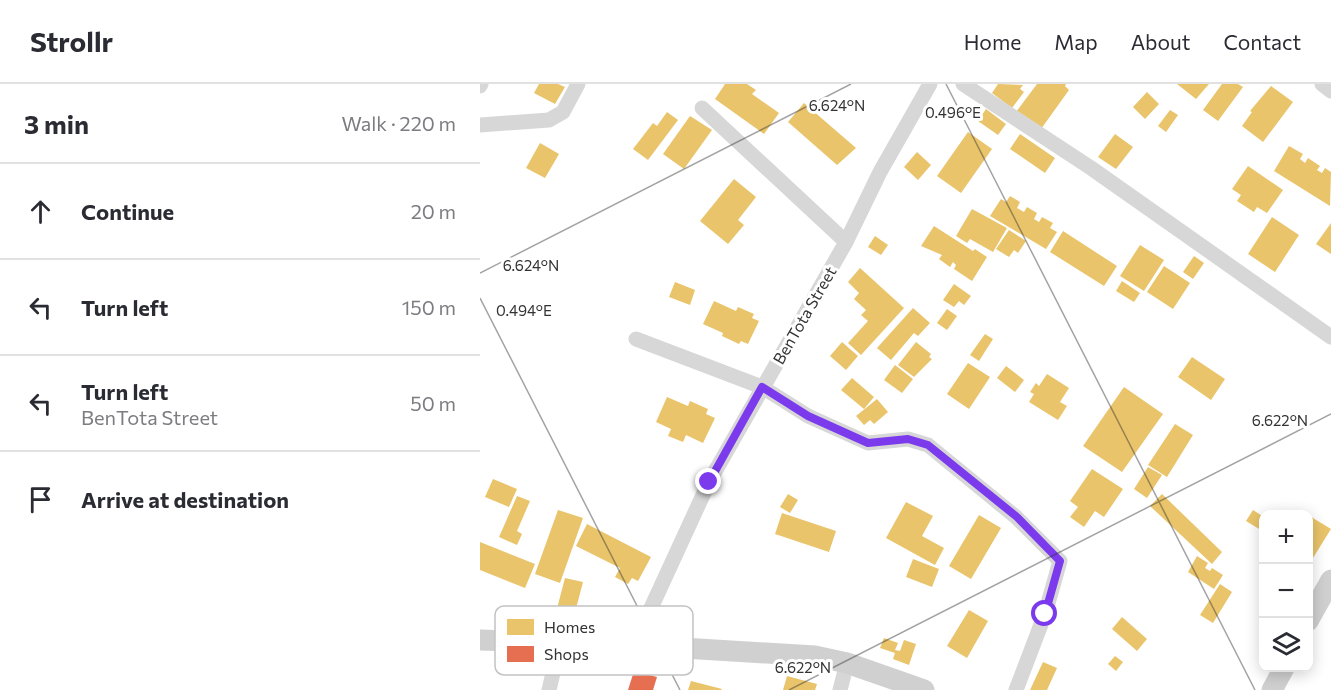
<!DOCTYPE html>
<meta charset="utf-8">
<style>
body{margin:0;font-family:Commissioner,sans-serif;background:#f2f2f3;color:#2b2b33}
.controls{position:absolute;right:18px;bottom:18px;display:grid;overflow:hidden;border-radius:12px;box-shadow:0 3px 15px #0003}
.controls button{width:54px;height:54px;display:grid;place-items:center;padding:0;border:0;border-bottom:2px solid #e1e1e2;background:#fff;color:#2b2b33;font:30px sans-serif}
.stop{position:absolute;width:18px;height:18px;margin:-14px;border:4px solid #7c3aed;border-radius:50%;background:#fff}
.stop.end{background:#7c3aed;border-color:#fff;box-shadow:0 2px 6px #0008}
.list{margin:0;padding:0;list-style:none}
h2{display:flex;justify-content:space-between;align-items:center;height:78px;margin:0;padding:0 24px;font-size:26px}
h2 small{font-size:20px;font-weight:400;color:#7c7c81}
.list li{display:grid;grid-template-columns:39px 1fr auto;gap:18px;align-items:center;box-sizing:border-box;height:96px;padding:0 24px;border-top:2px solid #e1e1e2}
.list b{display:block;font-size:22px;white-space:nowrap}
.list p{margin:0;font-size:20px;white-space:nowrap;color:#7c7c81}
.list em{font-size:20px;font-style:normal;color:#7c7c81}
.icon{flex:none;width:33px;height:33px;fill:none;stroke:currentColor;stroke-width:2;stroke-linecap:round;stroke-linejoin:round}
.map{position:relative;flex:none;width:851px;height:606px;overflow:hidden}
header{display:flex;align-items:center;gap:36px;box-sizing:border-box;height:84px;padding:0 30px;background:#fff;border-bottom:2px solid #e1e1e2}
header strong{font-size:28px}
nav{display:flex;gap:33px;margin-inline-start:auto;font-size:21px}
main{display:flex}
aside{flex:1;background:#fff}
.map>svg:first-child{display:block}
.homes{fill:#e9c46a}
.shops{fill:#e76f51}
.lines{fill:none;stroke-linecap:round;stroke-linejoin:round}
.street{stroke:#d7d7d7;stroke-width:15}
.secondary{stroke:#d0d0d0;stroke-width:21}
.route{stroke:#7c3aed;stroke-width:8}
.ticks{fill:none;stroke:#333;stroke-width:1.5;stroke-opacity:0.45}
.labels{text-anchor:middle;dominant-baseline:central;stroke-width:6;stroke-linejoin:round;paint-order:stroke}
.street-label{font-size:16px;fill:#333;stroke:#fff}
.key{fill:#fff;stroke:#c2c2c2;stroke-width:1.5}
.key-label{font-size:16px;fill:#333}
.ticks-label{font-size:15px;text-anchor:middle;fill:#333;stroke:#fff;stroke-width:6;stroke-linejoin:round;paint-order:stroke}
</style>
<header>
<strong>Strollr</strong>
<nav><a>Home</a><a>Map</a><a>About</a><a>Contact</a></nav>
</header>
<main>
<aside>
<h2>3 min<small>Walk · 220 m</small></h2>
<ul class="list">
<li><svg class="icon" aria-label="ahead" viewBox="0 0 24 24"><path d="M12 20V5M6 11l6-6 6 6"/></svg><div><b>Continue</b></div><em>20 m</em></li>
<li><svg class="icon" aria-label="left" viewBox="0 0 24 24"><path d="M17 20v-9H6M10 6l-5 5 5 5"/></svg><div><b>Turn left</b></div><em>150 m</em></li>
<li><svg class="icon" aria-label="left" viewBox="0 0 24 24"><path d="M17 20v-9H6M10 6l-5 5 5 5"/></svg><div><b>Turn left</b><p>BenTota Street</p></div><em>50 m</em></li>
<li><svg class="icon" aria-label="arrive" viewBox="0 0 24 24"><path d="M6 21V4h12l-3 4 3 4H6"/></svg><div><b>Arrive at destination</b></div></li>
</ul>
</aside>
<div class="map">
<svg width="851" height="606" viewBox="0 0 851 606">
<rect width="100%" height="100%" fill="#fff"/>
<path class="homes" d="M59,0h19l7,3 -10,17 -21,-11z
M245,0h22l9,6 -4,4 27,19 -15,21 -49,-35z
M518,0l25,1 -3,4 4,3 -12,16 -20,-15z
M557,0h29l-1,2 4,4 -28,39 -25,-17z
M697,0h32l-13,15z
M742,0h16l5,3 -25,34 -15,-11z
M791,2l22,16 -30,40 -21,-16 10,-14 -2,-1z
M667,8l12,12 -14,15 -12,-12z
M324,19l52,45 -19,17 -49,-43z
M506,25l20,15 -8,11 -20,-14z
M690,26l8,5 -12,17 -8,-6z
M187,28l11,8 -30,40 -15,-11 20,-26 4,3z
M210,32l22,14 -28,39 -21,-15z
M488,48l24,17 -31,44 -24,-17z
M540,50l35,24 -10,15 -35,-24z
M635,50l18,13 -17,22 -18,-12z
M60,59l19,11 -14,24 -19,-10z
M809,62l14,8 -3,5 5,4 3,-5 12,8 -3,4 5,3 3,-5 6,4 -1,34 -56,-35z
M437,68l14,13 -13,15 -14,-13z
M768,82l35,24 -16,23 -10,-6 -3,5 -17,-11 4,-6 -9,-6z
M254,95l22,18 -18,23 6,5 -16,19 -28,-23z
M530,112l10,6 -3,6 7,4 3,-5 10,6 -3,6 5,3 3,-5 11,6 -3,5 7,4 -11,17 -56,-33 11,-17 5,3z
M492,125l35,19 -14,24 -23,-13 -3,4 -11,-7z
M792,133l27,18 -24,37 -27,-18z
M851,139v31l-15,-10z
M454,142l39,25 2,-2 12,8 -15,24 -18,-12 2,-4 -3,-3 -3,5 -11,-8 3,-4 -21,-9z
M529,146l17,11 -8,12 -4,-3 -5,7 -13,-8z
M583,147l54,35 -13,20 -54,-34z
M395,152l13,9 -7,10 -13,-8z
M660,161l24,15 -20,31 -24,-15z
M714,172l10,7 -11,16 -10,-7z
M684,182l26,17 -17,26 -26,-17z
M380,184l44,40 -43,47 -13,-12 20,-22 -7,-6 5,-5 -12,-11 5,-6 -11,-11z
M642,197l18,12 -6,9 -18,-11z
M195,198l20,8 -5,15 -21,-8z
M474,200l17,12 -7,9 -5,-4 -5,6 -11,-7z
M234,217l22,10 2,-4 16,7 -2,4 7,3 -11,23 -7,-3 -2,3 -17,-8 1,-3 -20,-9z
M433,224l17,15 -12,13 -4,-3 -23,27 -14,-12z
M467,225l10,7 -10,14 -10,-7z
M505,250l8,5 -14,22 -9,-6z
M362,258l16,14 -12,14 -16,-14z
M436,258l15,12 -2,3 3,2 -18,18 -16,-12z
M712,273l33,22 -14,21 -33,-23z
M488,279l22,14 -21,32 -22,-15z
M415,281l18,14 -11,14 -18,-13z
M526,282l18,14 -9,12 -18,-14z
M567,290l22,14 -9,14 7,4 -9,14 -29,-18 5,-8 -4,-2 6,-9 3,3z
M372,294l22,19 -10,12 -23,-19z
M644,303l39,27 -41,58 -39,-26z
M187,313l21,9 2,-5 18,8 -2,5 9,4 -12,25 -17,-8 -3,7 -15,-6 3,-7 -15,-7z
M397,315l11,13 -14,12 -4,-4 -6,5 -8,-9z
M695,340l18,11 -26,42 -19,-12z
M668,383l14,8 -15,23 -13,-9z
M612,385l31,20 -19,28 -9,-6 -11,16 -14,-10 8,-10 -8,-6z
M13,395l24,10 -8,18 -24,-10z
M308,410l10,6 -8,13 -10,-6z
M682,410l60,58 -10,12 -62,-58z
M37,412l13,5 -13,30 5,3 -5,11 -18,-8z
M426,418l27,14 -11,20 22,12 -9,17 -49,-27z
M78,426l25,8 -23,65 -25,-9z
M773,426l11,7v15l-18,-11z
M302,429l54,18 -7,21 -54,-18z
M499,431l22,13 -30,51 -22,-13z
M828,431l23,14 -23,37z
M107,440l64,33 -13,24 -6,-3 -4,6 -13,-7 5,-9 -44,-22z
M0,458l55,22 -10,24 -45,-18z
M717,472l11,7 -3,5 5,3 2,-3 11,7 -9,14 -26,-17z
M433,475l26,10 -7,18 -26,-10z
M85,494l18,4 -11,42 -18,-4z
M740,500l12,8 -19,31 -13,-8z
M489,526l19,11 -21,37 -20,-12z
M642,533l25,22 -10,12 -25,-22z
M404,554l14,5 -3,7 5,1 4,-11 12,4 -7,21 -16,-6 2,-6 -15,-5z
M635,572l8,6 -7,9 -8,-7z
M563,578l14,6 -10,22h-17z
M307,592l30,8 -2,6h-32z
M211,597l31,8 -1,1h-33z"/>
<path class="shops" d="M154,587l23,6 -4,13h-25z"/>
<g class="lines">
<path class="street" d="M483,0l128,84 240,169
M842,0l9,7
M0,2l1,-2
M222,24l144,134
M0,41l69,-5 14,-8 15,-28
M156,255l126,48 46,29 60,27 40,-4 20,6 88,72 44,44 -15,53 -29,76
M154,561l75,-163 137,-240 34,-70 50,-88
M69,606l11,-47
M360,606l7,-27"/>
<path class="secondary" d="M828,537l23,-41
M0,556l154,5 181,11 32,7 77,27
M792,606l12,-22"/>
</g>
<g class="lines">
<path class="route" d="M229,398l53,-95 46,29 60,27 40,-4 20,6 89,72 43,44 -15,53"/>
</g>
<path class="ticks" d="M466,0l309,606M0,189l371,-189M0,214l200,392M309,606l542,-276"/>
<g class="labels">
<g class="street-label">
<text transform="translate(324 231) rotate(-60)">BenTota Street</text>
</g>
</g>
<rect x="15" y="522" width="198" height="69" rx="9" class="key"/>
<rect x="27" y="535" width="27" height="16" fill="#e9c46a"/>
<rect x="27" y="562" width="27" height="16" fill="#e76f51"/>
<g class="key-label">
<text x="64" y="549">Homes</text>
<text x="64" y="576">Shops</text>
</g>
<g class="ticks-label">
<text x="357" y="27">6.624°N</text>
<text x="473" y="34">0.496°E</text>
<text x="51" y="187">6.624°N</text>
<text x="44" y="232">0.494°E</text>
<text x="800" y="342">6.622°N</text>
<text x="323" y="589">6.622°N</text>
</g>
</svg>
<div class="controls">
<button>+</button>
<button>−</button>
<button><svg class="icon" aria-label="layers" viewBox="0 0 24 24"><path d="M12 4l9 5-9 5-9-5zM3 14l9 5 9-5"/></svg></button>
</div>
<div class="stop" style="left:565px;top:530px"></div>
<div class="stop end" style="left:229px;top:398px"></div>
</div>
</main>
